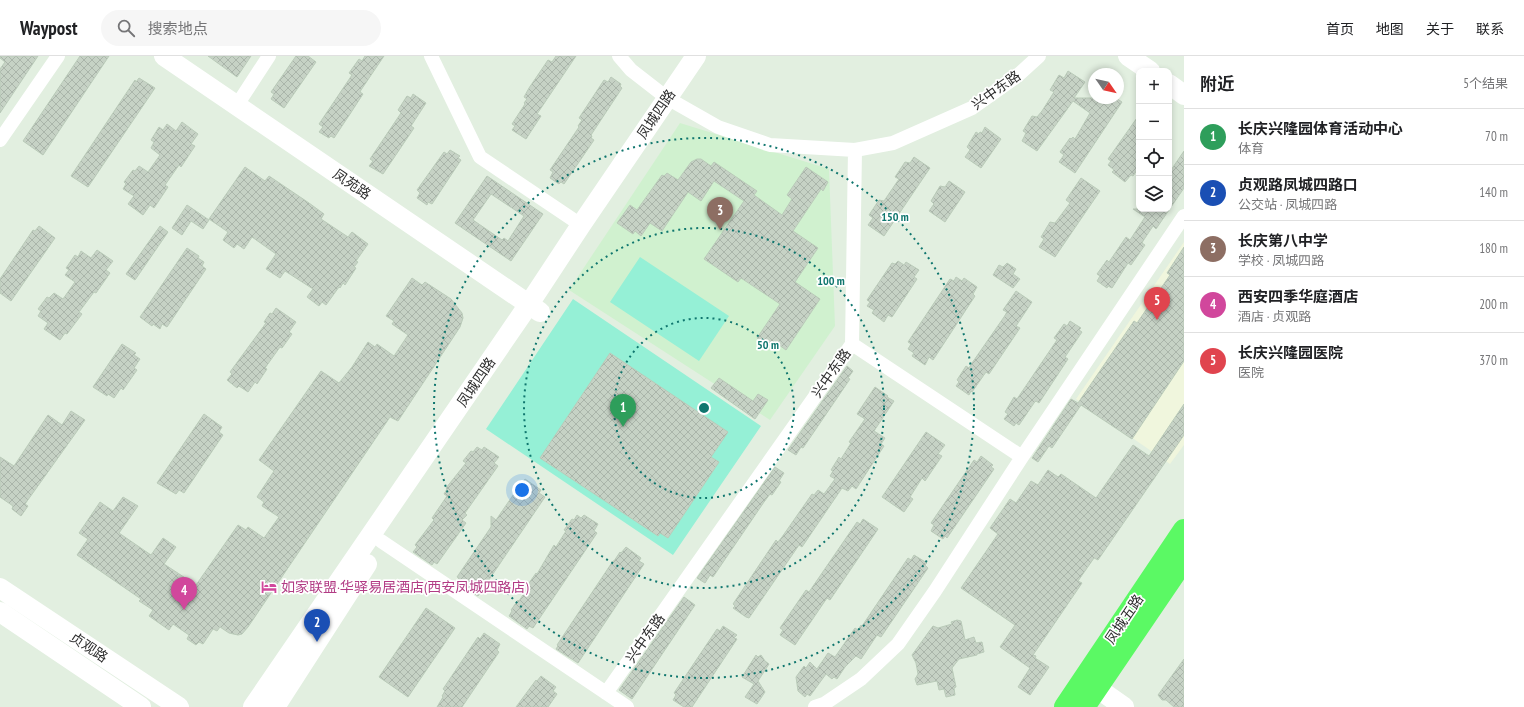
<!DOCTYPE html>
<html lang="zh">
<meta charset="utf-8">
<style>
body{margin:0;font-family:"PT Sans Narrow","Noto Sans SC",sans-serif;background:#f6f6f6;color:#202124}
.controls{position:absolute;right:12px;top:12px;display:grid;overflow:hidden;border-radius:8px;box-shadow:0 2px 6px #0003}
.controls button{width:36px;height:36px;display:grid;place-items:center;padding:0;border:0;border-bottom:1px solid #e0e0e0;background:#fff;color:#202124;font:20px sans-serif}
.compass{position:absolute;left:1088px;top:12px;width:36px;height:36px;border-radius:50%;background:#fff;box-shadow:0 2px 6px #0003;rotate:124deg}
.you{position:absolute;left:522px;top:434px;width:14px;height:14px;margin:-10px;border:3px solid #fff;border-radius:50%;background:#1a73e8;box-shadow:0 0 0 6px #1a73e833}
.badge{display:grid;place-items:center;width:26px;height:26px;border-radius:50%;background:#0f766e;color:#fff;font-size:13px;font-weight:700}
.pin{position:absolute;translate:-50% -33px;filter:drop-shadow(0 1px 2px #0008)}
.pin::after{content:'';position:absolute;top:21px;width:14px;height:12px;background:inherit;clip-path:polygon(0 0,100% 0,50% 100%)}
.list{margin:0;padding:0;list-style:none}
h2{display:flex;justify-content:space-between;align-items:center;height:52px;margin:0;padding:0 16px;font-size:17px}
h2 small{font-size:13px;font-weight:400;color:#757577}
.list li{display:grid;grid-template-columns:26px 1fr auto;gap:12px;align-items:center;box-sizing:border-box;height:56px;padding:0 16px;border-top:1px solid #e0e0e0}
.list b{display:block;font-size:15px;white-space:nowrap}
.list p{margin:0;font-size:13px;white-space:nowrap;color:#757577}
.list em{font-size:13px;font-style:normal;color:#757577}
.icon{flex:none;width:22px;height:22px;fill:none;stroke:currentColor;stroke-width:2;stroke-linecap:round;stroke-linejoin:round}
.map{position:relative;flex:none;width:1184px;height:651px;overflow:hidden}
header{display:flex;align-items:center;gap:24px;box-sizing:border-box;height:56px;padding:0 20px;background:#fff;border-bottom:1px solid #e0e0e0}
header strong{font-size:19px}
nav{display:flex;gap:22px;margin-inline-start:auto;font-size:14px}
.search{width:280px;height:36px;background:#f6f6f6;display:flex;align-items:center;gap:10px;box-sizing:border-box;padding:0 14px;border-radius:22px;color:#757577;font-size:15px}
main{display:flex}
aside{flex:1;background:#fff}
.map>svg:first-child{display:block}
.education{fill:#d0f1cf}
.medical{fill:#f0f6dd}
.pitch{fill:#95f0d6}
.building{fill:url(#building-cross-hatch);stroke:#bacbb9;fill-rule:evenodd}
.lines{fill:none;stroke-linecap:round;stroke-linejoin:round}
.street{stroke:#fff;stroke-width:14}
.secondary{stroke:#fff;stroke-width:20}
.primary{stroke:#5bf964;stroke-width:22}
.ring{fill:none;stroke:#0f766e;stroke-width:2;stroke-dasharray:2 4}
.labels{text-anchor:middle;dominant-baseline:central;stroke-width:3.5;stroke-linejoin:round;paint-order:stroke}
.street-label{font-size:14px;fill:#2e2e2e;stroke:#fff}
.hotel-label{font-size:14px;fill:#b23c85;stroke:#fff;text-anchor:start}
.centre{fill:#0f766e;stroke:#fff;stroke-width:2}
.ring-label{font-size:12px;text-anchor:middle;font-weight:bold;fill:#0f766e;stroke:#fff;stroke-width:3.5;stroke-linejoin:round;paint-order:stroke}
</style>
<header>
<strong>Waypost</strong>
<div class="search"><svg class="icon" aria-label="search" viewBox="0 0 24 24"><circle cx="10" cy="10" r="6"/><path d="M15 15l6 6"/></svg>搜索地点</div>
<nav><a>首页</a><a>地图</a><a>关于</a><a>联系</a></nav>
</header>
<main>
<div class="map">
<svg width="1184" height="651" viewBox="0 0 1184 651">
<defs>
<pattern id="building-cross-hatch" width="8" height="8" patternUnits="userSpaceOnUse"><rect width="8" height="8" fill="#c6d2c5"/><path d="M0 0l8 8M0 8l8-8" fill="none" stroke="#aab5aa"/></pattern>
</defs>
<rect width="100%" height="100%" fill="#e2efe0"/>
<path class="education" d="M680,67l149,46 6,157 -65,94 -201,-130z"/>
<path class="medical" d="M1184,186v203l-14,19 -94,-65z"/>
<path class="pitch" d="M640,201l89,59 -30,45 -89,-59z
M573,243l188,127 -88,129 -187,-126z"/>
<path class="building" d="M0,0h38l-38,57v-44l5,-7 -5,-4z
M80,0h29l-66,99 -20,-14z
M208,0h43l-14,21z
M296,0h12l8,6 -32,46 -13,-9 3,-5 -3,-2z
M365,0h19l-23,34 -1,2 3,2 -13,20 -16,24 -3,-2 -2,2 -10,-6 4,-5 -4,-3 33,-49 -3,-2 10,-14 3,2z
M556,0h20l-39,58 4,2 -15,23 -14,-9 3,-4 -3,-2 13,-20 -1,-1 3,-4 -3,-2 5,-9 19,-28 4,2z
M1068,15l17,11 -11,16h42l6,4 -47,71 -16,-11 5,-7 -4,-3 10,-14 1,1 2,-2 2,2 15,-26 -17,-12 -36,50 -15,-10 4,-8 -3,-2 9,-15 5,1 5,-6 12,-19 -4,-2 9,-15 5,3z
M611,21l10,7 -1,2 2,2 -31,47 1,1 -1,2 3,2 -30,44 -3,-2 -2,2 -9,-6 3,-6 -3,-2 29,-43 -1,-1 4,-6 -3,-2 25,-38 4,2z
M139,22l16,10 -67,99 -17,-11 64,-96 1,2z
M413,38l13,9 -15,23 3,2 -31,46 -14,-8 4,-5 -3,-2 31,-46 -3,-3 9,-14 4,2z
M1139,59v52l-6,9 -2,-1 -6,7 -13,-10 2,-2 -6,-5 3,-4 -3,-2z
M182,66l16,12 -7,10 4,2 -14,21 -2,-2 -14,20 3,2 -14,21 -4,-3 -7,10 -15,-11 6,-8 -11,-7 3,-5 -2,-2 9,-12 2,1 4,-5 9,6 12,-17 -9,-7 3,-6 -3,-2 8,-13 4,3 4,-6 9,7z
M985,71l16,12 -20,29 -16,-11 5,-7 -3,-3 9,-15 3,2 1,-2 2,1z
M450,94l10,6 -2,2 3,2 -29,44 -4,-2 -1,3 -10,-7 3,-5 -3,-3 27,-38 3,2z
M1184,95v37l-28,41 -3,-3 -10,15 -1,2 3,2 -14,20 -3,-2 -16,25 -4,-2 -1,2 -10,-7 3,-5 -3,-2 10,-14 2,2 17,-25 4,3 15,-23 -12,-8h36v-36z
M914,101l16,11 -46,68 -16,-11 5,-7 -4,-3 10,-15 5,1 15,-22 -4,-2 10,-15 5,1z
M697,103h4l10,7 3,-4 43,29 -3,4 28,20 10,-16 -5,-4 19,-28 22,15 -5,9 -2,-2 -28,42 25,17 -23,34 25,17 -34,51 -11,-8 -4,6 -14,-10 23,-34 -39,-26 -3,4 -34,-23 40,-58 -30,-20 -13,20 -13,-9 -26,39 -12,-8 -9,13 -6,-5 -2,3 -16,-11 13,-18 7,5 25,-35 2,1 3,-3 11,7 13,-18z
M245,111l20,14 4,-5 40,27 15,11 -3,5 27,18 4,-5 16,12 -12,17 2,1 -4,5 2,1 -11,17 -2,-2 -3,5 -1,-1 -13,18 -4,-3 -3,4 -12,-9 6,-8 -28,-18 -5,7 -14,-9 10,-15 -24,-17 -8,12 -7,-5 -3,4 -11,-8 5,-8 -19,-13z
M487,120l56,38 -32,47 -56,-38zM491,138l33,22 -16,25 -4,-3 -2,2 -29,-20z
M1081,122l19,13 -45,66 -16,-10 5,-8 -3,-2 9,-15 5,1 15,-20 -4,-3z
M949,125l16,11 -20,30 -16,-11 5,-7 -3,-3 9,-15 5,1z
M187,149l22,15 -6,9 -12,-8 -9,14 -10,-7z
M39,170l16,12 -44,63 -11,-8v-14l33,-49 2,1z
M160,170l8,6 -33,48 -9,-6z
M1184,191v114l-52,78 -51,-34 -29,43 -3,-2 -11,16 -6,-4 39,-59 7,4 56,-82 3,2 33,-48 -3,-2z
M187,192l12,8 -1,2 6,4 -2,4 4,3 -39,58 -5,-3 -2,5 -7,-5 -1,2 -12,-9z
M97,194l16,11 -7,9 4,3 -14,20 -2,-1 -15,20 3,2 -15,20 -2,-1 -5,7 -16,-11 4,-6 -10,-7 3,-5 -3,-2 9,-12 2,1 5,-5 9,6 12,-17 -10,-7 4,-5 -3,-2 9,-13 3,2 3,-6 10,7z
M898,205l6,4 2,-3 13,8 -5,7 3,2 -25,38 -4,-2 -4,7 -12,-9 2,-3 -7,-4 3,-4 -3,-2 25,-37 3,1z
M1007,207l9,6 -3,5 7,5 -7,9 -20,-13 6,-10 4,2z
M956,221l6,4 2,-3 13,9 -4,7 2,2 -42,64 -4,-3 -4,8 -13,-9 2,-3 -6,-4 3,-5 -3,-2 42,-63 4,2z
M412,222l10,7 3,-3 26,17 11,14 1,5 -3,9 -62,94 -8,-4 -142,210 -6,7 -4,1 -9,-2 -9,-6 -3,4 -4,-2 -10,15 -4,-2 -3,3 -9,-6 2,-4 -16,-11 -4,6 -20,-14 4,-6 -14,-9 2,-2 -64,-44 11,-16 -9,-6 21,-31 13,9 10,-14 15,9 -19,27 32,22 12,-17 13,9 -12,17 32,21 42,-60 8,5 2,-3 16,11 15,-21 -17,-11 2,-4 -7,-5 17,-26 -15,-11 62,-89 18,12 13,-16 16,-25 7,5 2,-3 17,12 14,-21 -16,-11 2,-3 -8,-5z
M1016,235l16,11 -16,24 4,2 -31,46 -3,-2 -14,20 -1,-1 -2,4 -13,-9 3,-4 -2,-2 9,-14 3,2 3,-5 32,-46 3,-5 -4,-2z
M276,252l20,14 -7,10 3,2 -10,14 -2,-1 -15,21 2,1 -10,15 -2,-2 -7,10 -9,-6 -2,2 -10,-8 5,-6 -2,-2 36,-49 -2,-1 6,-9 2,1z
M1070,265l11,7 -2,2 3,2 -17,25 3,2 -29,44 -3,-2 -2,2 -15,22 -3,-2 -2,3 -10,-7 4,-5 -3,-2 9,-15 3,2 40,-59 -3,-2 10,-14 3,2z
M122,288l14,9 -2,2 6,4 -6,9 3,2 -14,20 -2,-2 -7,10 -6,-4 -1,2 -14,-9z
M610,297l118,79 -17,25 8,5 -51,76 -8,-5 -2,3 -118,-78z
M847,310l6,5 -5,7 2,1 -47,69 -2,-1 -5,8 -8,-5z
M719,322l34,23 5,-7 10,6 -13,19 -44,-31z
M875,331l13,9 -1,1 7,4 -20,30 11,7 -4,6 3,2 -28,43 -4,-3 -4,5 -6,-3 -40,59 -3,-2 -50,73 -3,-1 -13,-9 2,-2 -2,-2 43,-64 2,2 4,-5 30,-43 2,1 4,-5 6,4 11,-15 -5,-3 3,-5 -2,-1 8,-13 2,2 10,-16 -2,-1 16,-23 -8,-5z
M1184,348v31l-86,125 -4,-2 -16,23 4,2 -49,72 3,1 -1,2 14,9 -19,28 -12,-8 12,-19 -30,-21 15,-22 -54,-37 37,-54 -8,-6 20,-29 6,4 15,-22 7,4 10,-15 10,7 3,-3 35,24 37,-53 16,11z
M71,355l14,9 -60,84 3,2 -7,10 -9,-7 1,-3 -13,-9v-40l14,9 34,-51 14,10z
M204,358l18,13 -3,5 4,3 -39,58 -5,-3 -3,4 -19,-11z
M926,376l19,13 -7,9 4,2 -17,25 -3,-3 -12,19 3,2 -9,13 -22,-15z
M477,391l5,3 2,-3 15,10 -5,6 4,3 -33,47 2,2 -5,5 4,3 -29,41 -3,-2 -2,3 -19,-13 4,-5 -2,-2 19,-25 -2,-2 15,-22 -3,-2 3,-5 -1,-1 20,-25 -3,-2 8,-10 2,1z
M981,400l12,9 -2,2 3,2 -47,69 -2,-2 -2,3 -12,-8 3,-6 -3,-2 43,-63 3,2z
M775,411l9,6 -5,8 2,1 -9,13 -2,-1 -6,8 -51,75 -3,-2 -5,8 -8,-5z
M525,423l16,11 -2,3 6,4 -67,99 -22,-14 3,-4 -2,-1 34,-50v-11l5,4 24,-35 1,1z
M577,459l4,3 3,-3 14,9 -4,7 3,2 -64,95 -4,-2 -2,3 -18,-13 3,-5 -1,-1 7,-10 1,1 11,-17 -1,-1 7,-10 1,1 17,-29 2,2 10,-16 -2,-1 8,-11 2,1z
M863,463l15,10 -48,71 -3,-2 -32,47 -15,-10 3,-5 -3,-2 26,-38 3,2 48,-70 3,2z
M626,491l15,11 -2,3 5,3 -66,99 -22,-14 2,-3 -1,-1 56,-84h1l6,-9 1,1z
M914,499l13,8 -2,2 3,3 -47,69 -4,-2 -16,24 -5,-3 -11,11 -8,12 -3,-2 -2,2 -6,-5 -16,22 -3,-2 -2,3 -7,-6 -2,-14 8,-11 2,2 4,-6 7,7 11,-16 7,4 20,-29 3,2 3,-5 1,1 46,-68 3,2z
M684,541l11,8 -63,94 -13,-9z
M426,552l29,20 -47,69 -29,-20z
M957,564l4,1 4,19 9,-3 2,6 6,-1 2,10 -7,2v1l-18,4 -7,9 4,19 -2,1 1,7 -9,2 -2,-8 -5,1 -2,-9 -20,4 -2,-6 3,-5 -2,-11 -4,-8 21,-29 5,2 14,-4 -1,-2z
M723,570l14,9 -3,3 3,1 -45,68h-8l-11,-7 3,-5 -2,-2 43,-64 3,2z
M484,577l16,11 -3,6 2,2 -37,55h-25l6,-10 -1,-1 3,-5 -2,-2 35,-52 2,2z
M756,599l2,2 3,-2 4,6 4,3 -11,17 7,11 -8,12 -12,-7 9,-13 -12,-7z
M1184,603v48h-10l-8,-7h-4l-4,-5z
M541,620l15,11 -3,4 4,3 -9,13h-32l20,-27 1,1z"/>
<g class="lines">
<path class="street" d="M431,0l49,101 101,68
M619,0l12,14 36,28 51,29 52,18 85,5
M237,49l32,-49
M0,84l58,-84
M852,288l170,113
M381,485l246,166
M606,637l246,-349 3,-194 38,-7 79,-35 45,-32 22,-20
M815,651l9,-3 37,-25 37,-35 37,-53 87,-134 162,-241"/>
<path class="secondary" d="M164,0l376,256
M1128,0l22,15
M1169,28l15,11
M0,532l179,119
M0,556l141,95
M1083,624l14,8 27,19
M253,651l276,-403 52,-79 115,-169
M275,651l92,-143"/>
<path class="primary" d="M1065,651l119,-177
M1084,651l100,-147"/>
</g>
<g class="ring">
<circle cx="704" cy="352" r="90"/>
<circle cx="704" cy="352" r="180"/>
<circle cx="704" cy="352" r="270"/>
</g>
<defs>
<symbol id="hotel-bare" viewBox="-9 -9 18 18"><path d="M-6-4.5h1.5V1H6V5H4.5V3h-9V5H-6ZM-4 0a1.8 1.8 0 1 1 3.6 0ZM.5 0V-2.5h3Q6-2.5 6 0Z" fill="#d1479c" stroke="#fff" stroke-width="2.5" paint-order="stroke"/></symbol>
</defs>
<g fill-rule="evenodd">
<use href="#hotel-bare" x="258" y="520" width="22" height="22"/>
</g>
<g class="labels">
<g class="street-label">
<text transform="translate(996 34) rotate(-35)">兴中东路</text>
<text transform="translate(656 58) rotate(-56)">凤城四路</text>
<text transform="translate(352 128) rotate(34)">凤苑路</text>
<text transform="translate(831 317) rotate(-55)">兴中东路</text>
<text transform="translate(476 326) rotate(-56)">凤城四路</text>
<text transform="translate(1124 563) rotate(-56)">凤城五路</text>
<text transform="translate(645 582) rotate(-55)">兴中东路</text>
<text transform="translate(89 591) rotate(34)">贞观路</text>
</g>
<g class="hotel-label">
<text x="281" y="531">如家联盟·华驿易居酒店(西安凤城四路店)</text>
</g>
</g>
<circle cx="704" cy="352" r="6" class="centre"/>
<g class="ring-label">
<text x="895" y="165">150 m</text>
<text x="831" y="229">100 m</text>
<text x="768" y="293">50 m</text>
</g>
</svg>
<div class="controls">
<button>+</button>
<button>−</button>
<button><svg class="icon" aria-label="locate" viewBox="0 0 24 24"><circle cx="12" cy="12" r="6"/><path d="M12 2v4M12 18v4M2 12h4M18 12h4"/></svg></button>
<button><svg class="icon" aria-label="layers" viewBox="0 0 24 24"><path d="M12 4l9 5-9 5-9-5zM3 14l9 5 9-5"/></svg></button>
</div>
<svg class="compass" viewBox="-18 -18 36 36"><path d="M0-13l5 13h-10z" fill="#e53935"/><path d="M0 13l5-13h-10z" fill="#757577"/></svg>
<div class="you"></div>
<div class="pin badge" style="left:623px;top:371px;background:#2e9e5b">1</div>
<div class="pin badge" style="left:317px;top:586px;background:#1a4fb4">2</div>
<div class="pin badge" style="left:720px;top:174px;background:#8d6e63">3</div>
<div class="pin badge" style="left:184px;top:554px;background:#d1479c">4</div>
<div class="pin badge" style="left:1157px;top:264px;background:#e0444e">5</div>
</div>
<aside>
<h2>附近<small>5个结果</small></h2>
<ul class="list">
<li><span class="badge" style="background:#2e9e5b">1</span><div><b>长庆兴隆园体育活动中心</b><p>体育</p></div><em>70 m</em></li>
<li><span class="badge" style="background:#1a4fb4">2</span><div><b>贞观路凤城四路口</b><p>公交站 · 凤城四路</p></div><em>140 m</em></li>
<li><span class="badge" style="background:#8d6e63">3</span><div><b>长庆第八中学</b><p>学校 · 凤城四路</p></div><em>180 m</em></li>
<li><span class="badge" style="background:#d1479c">4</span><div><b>西安四季华庭酒店</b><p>酒店 · 贞观路</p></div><em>200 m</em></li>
<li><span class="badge" style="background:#e0444e">5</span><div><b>长庆兴隆园医院</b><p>医院</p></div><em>370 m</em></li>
</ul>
</aside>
</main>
